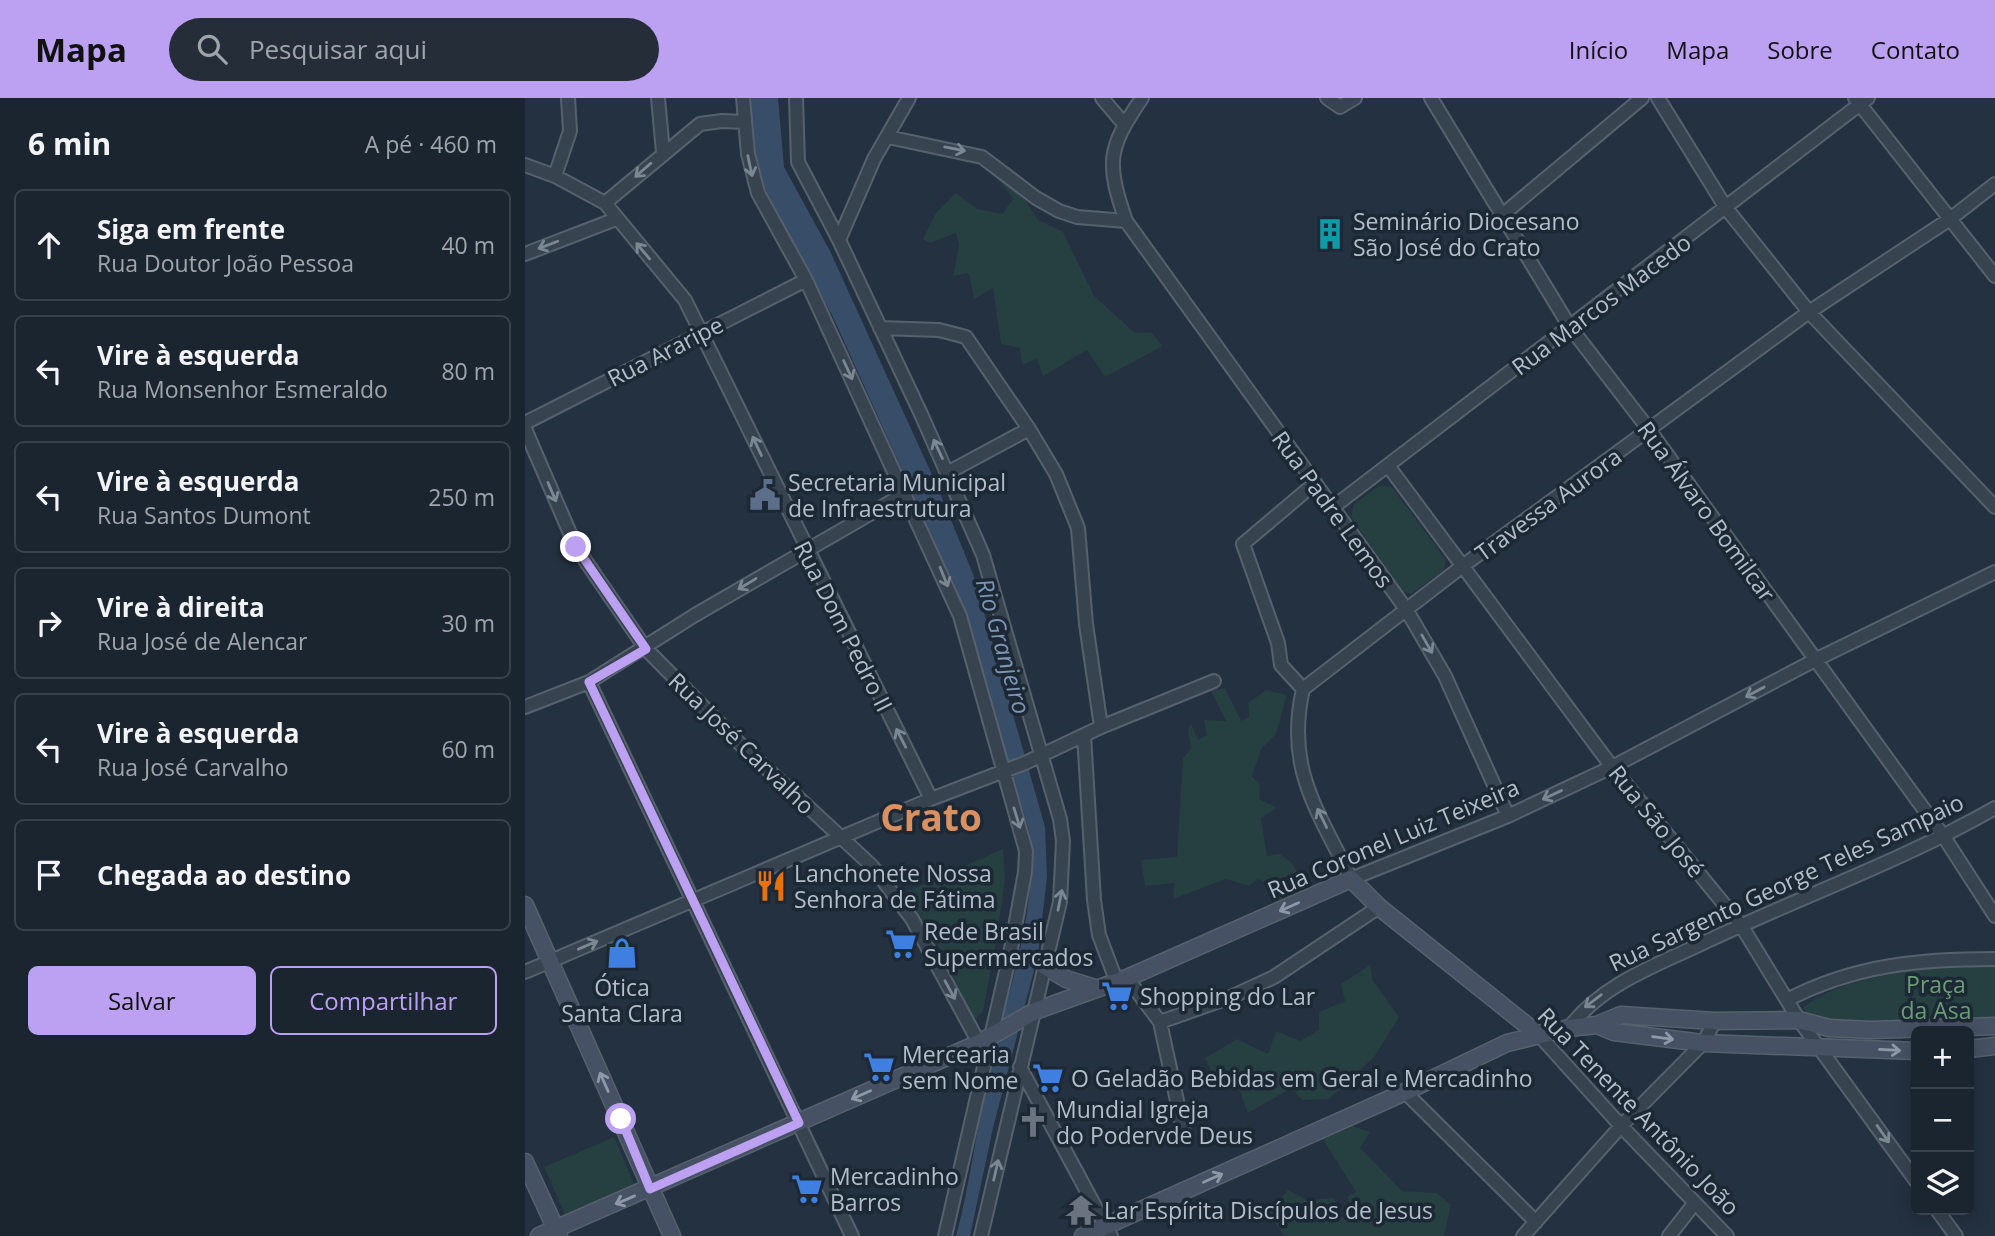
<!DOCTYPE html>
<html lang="pt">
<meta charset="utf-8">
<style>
body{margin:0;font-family:"Open Sans",sans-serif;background:#242d38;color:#f1f3f6}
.controls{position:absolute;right:21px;bottom:21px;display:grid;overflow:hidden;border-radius:10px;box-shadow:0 4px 18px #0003}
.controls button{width:63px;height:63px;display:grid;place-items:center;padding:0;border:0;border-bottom:2px solid #39424c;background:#1b2530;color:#f1f3f6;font:35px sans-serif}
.stop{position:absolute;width:21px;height:21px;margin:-16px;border:5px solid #bca0f2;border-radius:50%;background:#fff}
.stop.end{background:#bca0f2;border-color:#fff;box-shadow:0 2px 7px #0008}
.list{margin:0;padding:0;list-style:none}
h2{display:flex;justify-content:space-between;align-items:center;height:91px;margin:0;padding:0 28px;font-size:30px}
h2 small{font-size:23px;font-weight:400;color:#a0a5ab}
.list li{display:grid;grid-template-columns:46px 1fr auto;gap:21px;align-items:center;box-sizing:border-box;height:112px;margin:0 14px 14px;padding:0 14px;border:2px solid #39424c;border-radius:10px}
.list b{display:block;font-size:26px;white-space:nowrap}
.list p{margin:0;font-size:23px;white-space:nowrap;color:#a0a5ab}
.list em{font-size:23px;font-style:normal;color:#a0a5ab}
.actions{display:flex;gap:14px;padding:21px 28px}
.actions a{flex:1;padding:16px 0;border:2px solid #bca0f2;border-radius:10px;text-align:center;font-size:24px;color:#bca0f2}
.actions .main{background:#bca0f2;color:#111}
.icon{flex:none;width:38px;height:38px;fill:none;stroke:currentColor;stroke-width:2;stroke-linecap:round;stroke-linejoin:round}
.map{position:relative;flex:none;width:1470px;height:1138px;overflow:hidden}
header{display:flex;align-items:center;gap:42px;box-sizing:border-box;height:98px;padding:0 35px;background:#bca0f2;color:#111}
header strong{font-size:33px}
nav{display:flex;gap:38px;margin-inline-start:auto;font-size:24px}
.search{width:490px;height:63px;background:#242d38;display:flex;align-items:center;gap:18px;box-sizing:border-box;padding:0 24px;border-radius:38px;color:#a0a5ab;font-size:26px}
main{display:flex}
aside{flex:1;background:#1b2530}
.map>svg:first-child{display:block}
.green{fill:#263f41}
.water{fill:#374d68}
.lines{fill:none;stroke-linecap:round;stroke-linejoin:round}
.street-casing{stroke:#56616e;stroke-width:16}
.secondary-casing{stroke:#56616e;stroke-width:19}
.street{stroke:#384350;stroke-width:12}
.secondary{stroke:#465263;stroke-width:16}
.oneway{stroke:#7c8794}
.oneway2{stroke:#8e98a7}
.route{stroke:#bca0f2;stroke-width:9}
.labels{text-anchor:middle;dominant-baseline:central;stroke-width:7;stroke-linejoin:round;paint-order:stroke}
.poi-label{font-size:23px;fill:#b4becb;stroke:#1d2835;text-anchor:start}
.street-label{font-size:23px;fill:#b4becb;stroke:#1d2835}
.park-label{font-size:23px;fill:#6a9d74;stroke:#1d2835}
.water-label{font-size:24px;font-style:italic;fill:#7b95b3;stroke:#1d2835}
.town-label{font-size:37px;font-weight:bold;fill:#da9060;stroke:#1d2835}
</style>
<header>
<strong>Mapa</strong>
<div class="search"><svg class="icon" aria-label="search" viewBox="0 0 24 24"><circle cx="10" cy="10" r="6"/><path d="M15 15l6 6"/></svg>Pesquisar aqui</div>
<nav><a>Início</a><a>Mapa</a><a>Sobre</a><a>Contato</a></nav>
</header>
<main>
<aside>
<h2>6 min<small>A pé · 460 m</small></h2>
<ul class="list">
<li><svg class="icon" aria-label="ahead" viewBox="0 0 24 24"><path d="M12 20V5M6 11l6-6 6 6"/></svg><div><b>Siga em frente</b><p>Rua Doutor João Pessoa</p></div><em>40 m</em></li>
<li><svg class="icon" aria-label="left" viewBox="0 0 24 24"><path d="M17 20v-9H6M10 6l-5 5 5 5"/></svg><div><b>Vire à esquerda</b><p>Rua Monsenhor Esmeraldo</p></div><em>80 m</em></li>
<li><svg class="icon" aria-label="left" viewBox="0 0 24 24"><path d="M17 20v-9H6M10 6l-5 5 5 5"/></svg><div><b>Vire à esquerda</b><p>Rua Santos Dumont</p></div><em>250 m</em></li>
<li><svg class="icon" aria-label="right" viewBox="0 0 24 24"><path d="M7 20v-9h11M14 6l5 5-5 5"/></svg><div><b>Vire à direita</b><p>Rua José de Alencar</p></div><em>30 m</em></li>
<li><svg class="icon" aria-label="left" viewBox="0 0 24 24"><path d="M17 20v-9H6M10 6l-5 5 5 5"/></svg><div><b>Vire à esquerda</b><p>Rua José Carvalho</p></div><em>60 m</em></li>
<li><svg class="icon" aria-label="arrive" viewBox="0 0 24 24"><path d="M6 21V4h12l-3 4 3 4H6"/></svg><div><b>Chegada ao destino</b></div></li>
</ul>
<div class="actions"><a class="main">Salvar</a><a>Compartilhar</a></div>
</aside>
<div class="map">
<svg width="1470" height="1138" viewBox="0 0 1470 1138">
<rect width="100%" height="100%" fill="#243140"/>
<path class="green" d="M471,78h14l28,44 25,12 31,64 41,37 16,-1 12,14 -58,31 -18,-27 -44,26 -6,-17 -15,6 -2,-17 -19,-4 -8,-56 -19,11 -5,-26 -16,3 6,-31 -3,-12 -26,10 -7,-4 13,-26 20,-20 21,16 25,5 11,-15z
M855,387l12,2 54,73 -2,10 -33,24 -9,-3 -51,-74 3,-13z
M700,590l16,33 8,-4 -1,-14 18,-13 21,5 -11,39 -15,15 -9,28 8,7 -1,15 18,9 -16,10 6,38 13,-2 12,9 16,28 -34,15 -5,-22 -11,-5 -9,7 -23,-7 -53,20 1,-16 -29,3 -4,-26 36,-3 6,-99 8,-9 -3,-19 3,-6 7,16 9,-5 -3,-15 22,1 -15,-30z
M478,751l2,31 -9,62 -13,69 -10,10 -31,-69 -38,-59z
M845,867l2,14 27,38 -25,40 -45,42 -27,1 -10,-12 -44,25 -12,-33 -20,2 -11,-24 32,-19 31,15 8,-23 24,10 19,-11v-18l26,-11 -4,-17z
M1409,869h61v55h-182l-10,-14c33,-28 89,-34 131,-41z
M828,1028l17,6 -10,16 42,43 35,2 14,12 -7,31h-160l-16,-24 20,-22 18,10 28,-2 8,20 10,-9 -5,-12 9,-5 -34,-54z
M89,1039l21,49 -69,31 -22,-50z"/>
<path class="water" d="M226,0h27l6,69 46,84 108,237 35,86 72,253 2,50 -9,78 -45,173 -23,108h-14c15,-55 21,-113 34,-169 18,-77 49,-157 39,-237l-76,-247 -119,-264 -75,-141 -6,-21z"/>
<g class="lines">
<defs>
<path id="street" d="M133,0l5,54
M218,0l5,56 10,39 48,87 154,336 66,235 -1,21 -15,82 -65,282
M271,0l2,64 41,78 82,174 62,141 77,264 3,22 -3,61 -79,334
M577,0l22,26
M617,0c-35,51 -36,65 -16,123l280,388 39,67 63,140
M802,0l13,9 15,-9
M906,0l139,229 80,104 294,406 51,79
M1133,0l68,110 83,104 186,195
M1330,0l140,178
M363,39l94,20 54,41 23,13 18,6 49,4
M0,67l30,11 50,27 80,97 246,499
M30,78l15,-45 -2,-33
M80,105l95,-79 22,-3 22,1
M975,119l142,-119
M314,142l35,-81 35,-61
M0,156l91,-35
M0,325l281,-143
M0,331l51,118 70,102 91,92 135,125 40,53 67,124
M864,369l223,300 129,158 58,95 117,161
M424,374l80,-43
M807,410l536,-410
M64,584l263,554
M778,591c-18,80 15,121 48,190l157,-63 104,-49 203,-107 180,-88
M778,591l161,-124 345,-253 141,-93 45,-35
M778,591l-22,-24 -3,-22 -35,-99 71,-60
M0,609l64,-25 106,-67 211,-122
M576,629l113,-46
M559,637l10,165 5,35 17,45
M0,874l406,-173 94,-36 76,-36 -15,-103 -8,-96 -22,-54 -27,-45 -63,-92 -27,-7 -59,-2
M602,880l33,44 25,116
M1262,902c67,-35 133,-41 208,-41
M635,924l71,-25 43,-20 105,-70
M1044,930c33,-44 86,-62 134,-85 97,-46 199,-82 292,-135
M1014,937l82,91 106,110
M495,969l91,169
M880,994l131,130
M1412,1112l19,26
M998,1138l98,-110 82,-83 12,-22
M1144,1138l25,-32"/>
<path id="secondary" d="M0,807l147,331
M520,868l21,13 29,9
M1072,927l17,7 89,11 213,8
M1444,951l26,-3
M0,1064l34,74
M14,1138l440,-193 56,-32 92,-33 224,-99 28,28 160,128
M558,1138l322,-144 102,-49 62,-15 28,-3 24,-10 94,6 84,-1 30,8 42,2 124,-4"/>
</defs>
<use href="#street" class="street-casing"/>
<use href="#secondary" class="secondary-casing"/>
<use href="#street" class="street"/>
<use href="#secondary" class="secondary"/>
</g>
<defs><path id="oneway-shaft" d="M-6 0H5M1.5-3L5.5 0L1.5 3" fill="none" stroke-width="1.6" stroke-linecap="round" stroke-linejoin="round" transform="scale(1.75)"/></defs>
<g class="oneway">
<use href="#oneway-shaft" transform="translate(430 51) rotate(11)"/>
<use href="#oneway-shaft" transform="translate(225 68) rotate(78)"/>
<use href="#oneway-shaft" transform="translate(118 72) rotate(139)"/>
<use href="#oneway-shaft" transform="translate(23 147) rotate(159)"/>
<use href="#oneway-shaft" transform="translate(118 153) rotate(-130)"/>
<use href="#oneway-shaft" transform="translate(323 272) rotate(65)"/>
<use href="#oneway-shaft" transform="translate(232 348) rotate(-115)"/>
<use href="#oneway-shaft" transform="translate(413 351) rotate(-115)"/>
<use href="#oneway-shaft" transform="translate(27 394) rotate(67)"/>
<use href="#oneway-shaft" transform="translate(419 479) rotate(68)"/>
<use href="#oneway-shaft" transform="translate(222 486) rotate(149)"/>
<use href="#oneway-shaft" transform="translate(902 546) rotate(60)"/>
<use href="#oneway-shaft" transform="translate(1230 594) rotate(152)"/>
<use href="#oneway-shaft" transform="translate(376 640) rotate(-117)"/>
<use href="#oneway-shaft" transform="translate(1027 697) rotate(155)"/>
<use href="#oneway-shaft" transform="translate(492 720) rotate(73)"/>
<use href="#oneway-shaft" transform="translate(797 720) rotate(-116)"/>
<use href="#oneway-shaft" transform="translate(535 802) rotate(-79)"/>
<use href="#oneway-shaft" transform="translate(63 847) rotate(-23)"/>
<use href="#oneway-shaft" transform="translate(425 892) rotate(61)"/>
<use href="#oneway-shaft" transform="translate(1068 903) rotate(143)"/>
<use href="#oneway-shaft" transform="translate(1358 1036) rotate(55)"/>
<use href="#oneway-shaft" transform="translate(471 1072) rotate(-77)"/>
</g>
<g class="oneway2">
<use href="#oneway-shaft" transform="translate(764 809) rotate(156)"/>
<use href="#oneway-shaft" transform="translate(1138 940) rotate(7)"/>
<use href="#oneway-shaft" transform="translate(1365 952) rotate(3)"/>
<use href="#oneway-shaft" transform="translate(79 984) rotate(-114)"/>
<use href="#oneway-shaft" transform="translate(336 997) rotate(156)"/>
<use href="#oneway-shaft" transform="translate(688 1080) rotate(-24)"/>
<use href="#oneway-shaft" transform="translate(100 1102) rotate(157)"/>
</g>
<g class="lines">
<path class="route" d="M51,449l70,102 -57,33 210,441 -149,66 -29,-70"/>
</g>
<defs>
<symbol id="building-bare" viewBox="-9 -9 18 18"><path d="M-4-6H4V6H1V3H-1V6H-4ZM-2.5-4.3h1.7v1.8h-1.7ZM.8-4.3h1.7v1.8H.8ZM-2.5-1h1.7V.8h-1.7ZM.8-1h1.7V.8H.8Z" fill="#0f9aa8" stroke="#1d2835" stroke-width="2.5" paint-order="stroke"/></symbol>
<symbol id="civic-bare" viewBox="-9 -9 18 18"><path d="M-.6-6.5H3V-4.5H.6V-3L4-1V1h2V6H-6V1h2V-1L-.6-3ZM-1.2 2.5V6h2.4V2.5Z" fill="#5c6f8a" stroke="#1d2835" stroke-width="2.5" paint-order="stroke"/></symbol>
<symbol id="restaurant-bare" viewBox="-9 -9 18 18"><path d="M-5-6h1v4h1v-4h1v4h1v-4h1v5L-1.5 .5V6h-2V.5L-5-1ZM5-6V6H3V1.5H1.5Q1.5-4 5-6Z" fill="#e8710a" stroke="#1d2835" stroke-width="2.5" paint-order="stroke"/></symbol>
<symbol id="supermarket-bare" viewBox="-9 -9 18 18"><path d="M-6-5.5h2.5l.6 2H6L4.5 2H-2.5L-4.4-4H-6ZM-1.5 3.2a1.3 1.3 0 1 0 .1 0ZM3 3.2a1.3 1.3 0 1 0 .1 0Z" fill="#3f7fe0" stroke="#1d2835" stroke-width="2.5" paint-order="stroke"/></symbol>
<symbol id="shop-bare" viewBox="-9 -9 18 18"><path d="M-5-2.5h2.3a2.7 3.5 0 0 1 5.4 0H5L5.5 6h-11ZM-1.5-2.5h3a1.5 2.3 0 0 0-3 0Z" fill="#3f7fe0" stroke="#1d2835" stroke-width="2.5" paint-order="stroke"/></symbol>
<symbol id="church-bare" viewBox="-9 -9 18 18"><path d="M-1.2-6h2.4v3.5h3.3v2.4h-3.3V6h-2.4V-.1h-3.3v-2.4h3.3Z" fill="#6b7280" stroke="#1d2835" stroke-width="2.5" paint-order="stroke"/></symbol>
<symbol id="temple-bare" viewBox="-9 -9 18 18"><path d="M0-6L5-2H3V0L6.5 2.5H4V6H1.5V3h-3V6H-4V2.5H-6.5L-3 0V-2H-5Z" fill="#6b7280" stroke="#1d2835" stroke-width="2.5" paint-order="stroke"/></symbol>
</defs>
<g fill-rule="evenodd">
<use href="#building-bare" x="783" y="114" width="44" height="44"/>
<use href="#civic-bare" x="218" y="375" width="44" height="44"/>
<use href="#restaurant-bare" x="224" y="766" width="44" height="44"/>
<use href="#supermarket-bare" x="354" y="824" width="44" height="44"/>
<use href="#shop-bare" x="75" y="833" width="44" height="44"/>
<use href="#supermarket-bare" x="570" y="876" width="44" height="44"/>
<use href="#supermarket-bare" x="332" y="947" width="44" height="44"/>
<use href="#supermarket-bare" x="501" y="958" width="44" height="44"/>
<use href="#church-bare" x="486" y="1002" width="44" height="44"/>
<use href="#supermarket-bare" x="260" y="1069" width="44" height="44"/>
<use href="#temple-bare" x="534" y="1090" width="44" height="44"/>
</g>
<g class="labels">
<g class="poi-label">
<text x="828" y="123">Seminário Diocesano<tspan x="828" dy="26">São José do Crato</tspan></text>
<text x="263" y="384">Secretaria Municipal<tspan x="263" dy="26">de Infraestrutura</tspan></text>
<text x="269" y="775">Lanchonete Nossa<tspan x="269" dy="26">Senhora de Fátima</tspan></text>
<text x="399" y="833">Rede Brasil<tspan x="399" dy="26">Supermercados</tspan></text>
<text x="97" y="889" text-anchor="middle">Ótica<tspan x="97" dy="26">Santa Clara</tspan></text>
<text x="615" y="898">Shopping do Lar</text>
<text x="377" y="956">Mercearia<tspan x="377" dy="26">sem Nome</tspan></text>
<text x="546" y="980">O Geladão Bebidas em Geral e Mercadinho</text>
<text x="531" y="1011">Mundial Igreja<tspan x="531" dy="26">do Podervde Deus</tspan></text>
<text x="305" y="1078">Mercadinho<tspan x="305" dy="26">Barros</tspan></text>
<text x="579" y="1112">Lar Espírita Discípulos de Jesus</text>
</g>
<g class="street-label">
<text transform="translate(1076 206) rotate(-37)">Rua Marcos Macedo</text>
<text transform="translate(140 253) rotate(-27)">Rua Araripe</text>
<text transform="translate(1023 406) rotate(-36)">Travessa Aurora</text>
<text transform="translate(808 411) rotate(54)">Rua Padre Lemos</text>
<text transform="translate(1182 413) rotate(54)">Rua Álvaro Bomilcar</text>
<text transform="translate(319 528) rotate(63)">Rua Dom Pedro II</text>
<text transform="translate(217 645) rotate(44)">Rua José Carvalho</text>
<text transform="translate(1132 723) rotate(51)">Rua São José</text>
<text transform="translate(868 740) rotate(-23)">Rua Coronel Luiz Teixeira</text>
<text transform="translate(1261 784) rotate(-25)">Rua Sargento George Teles Sampaio</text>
<text transform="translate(1114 1013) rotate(46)">Rua Tenente Antônio João</text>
</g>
<g class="park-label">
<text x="1411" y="886">Praça<tspan x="1411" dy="26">da Asa</tspan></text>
</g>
<g class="water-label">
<text transform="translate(479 548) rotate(74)">Rio Granjeiro</text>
</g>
<g class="town-label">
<text x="406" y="718">Crato</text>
</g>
</g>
</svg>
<div class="controls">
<button>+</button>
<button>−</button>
<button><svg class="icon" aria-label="layers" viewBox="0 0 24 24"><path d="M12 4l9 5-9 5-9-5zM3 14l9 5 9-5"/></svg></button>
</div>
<div class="stop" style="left:96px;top:1021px"></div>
<div class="stop end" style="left:51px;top:449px"></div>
</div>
</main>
